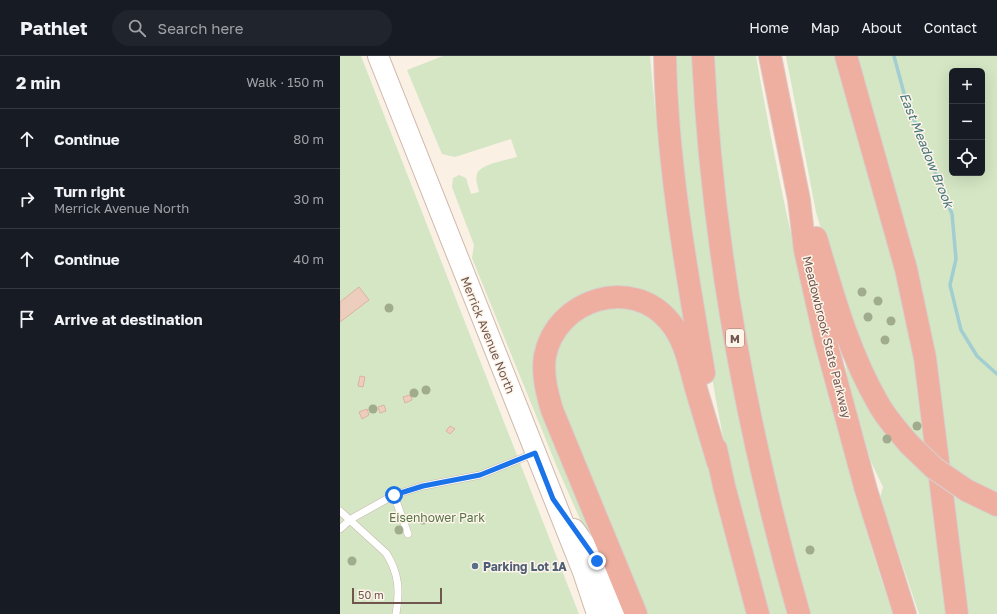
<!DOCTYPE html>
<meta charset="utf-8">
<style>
body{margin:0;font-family:"Golos Text",sans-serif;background:#20242c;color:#f1f3f6}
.controls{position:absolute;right:12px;top:12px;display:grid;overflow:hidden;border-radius:6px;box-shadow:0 4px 16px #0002}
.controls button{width:36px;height:36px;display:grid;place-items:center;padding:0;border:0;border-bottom:1px solid #363941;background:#171b24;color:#f1f3f6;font:20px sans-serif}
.scale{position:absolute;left:12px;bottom:10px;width:90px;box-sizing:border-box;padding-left:4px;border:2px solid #70564c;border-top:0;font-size:11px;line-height:14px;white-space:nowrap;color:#70564c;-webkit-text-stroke:3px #fdf4ea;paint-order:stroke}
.stop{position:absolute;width:12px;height:12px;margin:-9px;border:3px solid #1a73e8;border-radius:50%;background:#fff}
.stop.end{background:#1a73e8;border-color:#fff;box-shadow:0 1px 4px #0008}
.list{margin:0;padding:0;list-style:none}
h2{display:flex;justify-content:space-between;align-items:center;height:52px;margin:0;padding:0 16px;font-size:17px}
h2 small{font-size:13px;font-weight:400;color:#9ea1a6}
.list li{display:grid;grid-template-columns:26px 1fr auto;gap:12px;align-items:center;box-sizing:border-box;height:60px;padding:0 16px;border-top:1px solid #363941}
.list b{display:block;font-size:15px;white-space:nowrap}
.list p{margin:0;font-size:13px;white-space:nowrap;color:#9ea1a6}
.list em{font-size:13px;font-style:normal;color:#9ea1a6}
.icon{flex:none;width:22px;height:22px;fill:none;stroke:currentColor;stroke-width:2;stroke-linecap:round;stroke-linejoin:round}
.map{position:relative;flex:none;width:657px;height:558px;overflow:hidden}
header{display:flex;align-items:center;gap:24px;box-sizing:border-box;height:56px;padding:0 20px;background:#171b24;border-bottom:1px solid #363941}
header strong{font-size:19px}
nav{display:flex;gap:22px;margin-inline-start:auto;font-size:14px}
.search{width:280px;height:36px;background:#20242c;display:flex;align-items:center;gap:10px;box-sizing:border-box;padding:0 14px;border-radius:22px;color:#9ea1a6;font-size:15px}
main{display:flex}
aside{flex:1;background:#171b24}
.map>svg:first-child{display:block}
.green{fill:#d4e6c4;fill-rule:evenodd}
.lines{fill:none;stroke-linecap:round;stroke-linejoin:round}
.stream{stroke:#a2ced2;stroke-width:3.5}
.building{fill:#edcdbe;stroke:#ddb3a0}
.service-casing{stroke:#cab7ac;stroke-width:8}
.secondary-casing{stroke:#cfb9ac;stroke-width:22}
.motorway-casing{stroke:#d7d0cd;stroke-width:24}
.service{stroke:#fff;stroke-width:7}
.secondary{stroke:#fff;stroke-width:20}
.motorway{stroke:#eeafa0;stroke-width:22}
.motorway-bridge-casing{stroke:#d7d0cd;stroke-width:24;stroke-linecap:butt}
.motorway-bridge{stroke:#eeafa0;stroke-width:22}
.tree{fill:#a0ac8d}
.route{stroke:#1a73e8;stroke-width:5}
.service-dot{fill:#5c6f8a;stroke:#fdf4ea;stroke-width:1.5}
.labels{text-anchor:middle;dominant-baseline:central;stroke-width:3;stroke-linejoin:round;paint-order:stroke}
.shield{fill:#fdf4ea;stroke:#9a857b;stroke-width:1}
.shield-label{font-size:11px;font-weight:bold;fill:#70564c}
.street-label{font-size:12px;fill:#70564c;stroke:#fdf4ea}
.park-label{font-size:12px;fill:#577445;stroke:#fdf4ea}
.service-label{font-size:12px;font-weight:bold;fill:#4e5e75;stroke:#fdf4ea;text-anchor:start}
.water-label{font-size:13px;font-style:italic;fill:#45767b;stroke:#fdf4ea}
</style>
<header>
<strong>Pathlet</strong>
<div class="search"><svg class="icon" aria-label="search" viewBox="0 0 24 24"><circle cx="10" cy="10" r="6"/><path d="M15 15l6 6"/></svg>Search here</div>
<nav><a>Home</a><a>Map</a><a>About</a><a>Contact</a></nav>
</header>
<main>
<aside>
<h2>2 min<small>Walk · 150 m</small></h2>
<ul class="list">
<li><svg class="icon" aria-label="ahead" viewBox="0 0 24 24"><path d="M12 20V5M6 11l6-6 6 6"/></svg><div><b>Continue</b></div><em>80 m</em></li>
<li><svg class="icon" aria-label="right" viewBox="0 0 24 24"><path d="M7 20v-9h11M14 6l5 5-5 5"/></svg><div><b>Turn right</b><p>Merrick Avenue North</p></div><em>30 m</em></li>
<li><svg class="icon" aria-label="ahead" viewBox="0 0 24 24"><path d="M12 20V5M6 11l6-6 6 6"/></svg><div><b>Continue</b></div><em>40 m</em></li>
<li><svg class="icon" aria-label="arrive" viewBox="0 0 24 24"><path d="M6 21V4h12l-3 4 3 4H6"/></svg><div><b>Arrive at destination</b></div></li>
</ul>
</aside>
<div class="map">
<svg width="657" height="558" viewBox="0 0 657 558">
<rect width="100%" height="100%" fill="#faf0e4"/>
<path class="green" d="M0,0h21l218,558h-239z
M103,0h207l5,53 35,224 -76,-44 -75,61 89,264h-6l-65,-147 -85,-209 2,-13 -22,-58 1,-9 6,-3 7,3 5,16 8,-2c-1,-6 -4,-12 -2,-18 3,-10 30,-14 40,-17l-6,-18 -56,18 -13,-3 -35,-84z
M335,0h19c4,53 6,107 12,159 17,135 45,269 83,399h-21c-15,-56 -32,-111 -43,-167 -26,-129 -42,-260 -50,-391z
M373,0h43c21,120 47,239 78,358 18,67 36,134 59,200h-83l-2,-6 -35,-128 -33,-160 -22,-172z
M446,0h50l76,276 15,120 -42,-49 -46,-113 -23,-78z
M515,0h142v442l-49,-28zM612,15h30v102h-30z
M264,250l31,1 25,14 16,21 72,272h-106l-87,-212 -4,-29 6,-30 20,-25z
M504,297l29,59 22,33 37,33 17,136h-30l-39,-116 3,-11 -12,-25 -23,-80z
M610,439l47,22v97h-32z"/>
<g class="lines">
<path class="stream" d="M554,0l11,41 47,117 4,45 -6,26 11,45 16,26 20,18"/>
</g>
<path class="building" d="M19,231l10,13 -29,22v-20z
M20,320l5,1 -2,10 -5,-1z
M70,339l2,5 -7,3 -2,-6z
M44,349l2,6 -6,2 -2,-6z
M27,353l2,6 -7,4 -3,-7z
M110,370l5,3 -5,5 -4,-3z"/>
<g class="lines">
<defs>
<path id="service" d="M54,439l14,39
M0,455l46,42c13,20 14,38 10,61
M0,473l11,-10 43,-24 29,-9 57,-11 55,-22"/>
<path id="secondary" d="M38,0l205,516 14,42
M234,473l23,32 19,53"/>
<path id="motorway" d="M325,0c2,107 21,212 39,317
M363,0c9,189 44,376 96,558
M430,0l29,144 6,50 20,89 41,151 39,124
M506,0l60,213 19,89 32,256
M476,182c17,56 32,113 62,165 8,15 20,28 31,41
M376,393l8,37 34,128
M626,434l31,15
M296,558l-84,-204c-5,-17 -10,-36 -7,-54 11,-57 87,-81 125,-34 16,19 20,46 27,70 7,24 14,47 21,70"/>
</defs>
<use href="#service" class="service-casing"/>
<use href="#secondary" class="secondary-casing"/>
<use href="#motorway" class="motorway-casing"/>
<use href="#service" class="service"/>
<use href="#secondary" class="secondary"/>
<use href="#motorway" class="motorway"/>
<defs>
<path id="motorway-bridge" d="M569,388l25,24 32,22"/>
</defs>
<use href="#motorway-bridge" class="motorway-bridge-casing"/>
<use href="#motorway-bridge" class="motorway-bridge"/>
</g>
<g class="tree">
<circle cx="522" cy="236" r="4.5"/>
<circle cx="538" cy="245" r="4.5"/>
<circle cx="49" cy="252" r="4.5"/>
<circle cx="528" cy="261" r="4.5"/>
<circle cx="551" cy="265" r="4.5"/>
<circle cx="545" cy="284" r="4.5"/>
<circle cx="86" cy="334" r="4.5"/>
<circle cx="74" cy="337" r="4.5"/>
<circle cx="33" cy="353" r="4.5"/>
<circle cx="577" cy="370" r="4.5"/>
<circle cx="547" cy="383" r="4.5"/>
<circle cx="83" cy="464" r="4.5"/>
<circle cx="59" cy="474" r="4.5"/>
<circle cx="470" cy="494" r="4.5"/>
<circle cx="12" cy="505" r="4.5"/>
</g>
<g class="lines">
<path class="route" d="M54,439l29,-9 57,-11 55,-22 18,46 44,62"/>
</g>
<circle class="service-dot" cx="135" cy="510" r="4"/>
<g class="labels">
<rect class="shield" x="386" y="273" width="18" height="18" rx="3"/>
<g class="shield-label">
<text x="395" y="282">M</text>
</g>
<g class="street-label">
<text transform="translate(148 279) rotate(68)">Merrick Avenue North</text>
<text transform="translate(487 281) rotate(76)">Meadowbrook State Parkway</text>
</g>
<g class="park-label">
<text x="97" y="461">Eisenhower Park</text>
</g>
<g class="service-label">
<text x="143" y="510">Parking Lot 1A</text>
</g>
<g class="water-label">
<text transform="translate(587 94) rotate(68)">East Meadow Brook</text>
</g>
</g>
</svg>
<div class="controls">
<button>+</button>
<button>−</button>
<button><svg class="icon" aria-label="locate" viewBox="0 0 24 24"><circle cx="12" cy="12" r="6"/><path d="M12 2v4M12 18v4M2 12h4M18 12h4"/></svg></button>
</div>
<div class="scale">50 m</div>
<div class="stop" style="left:54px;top:439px"></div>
<div class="stop end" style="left:257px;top:505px"></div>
</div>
</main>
